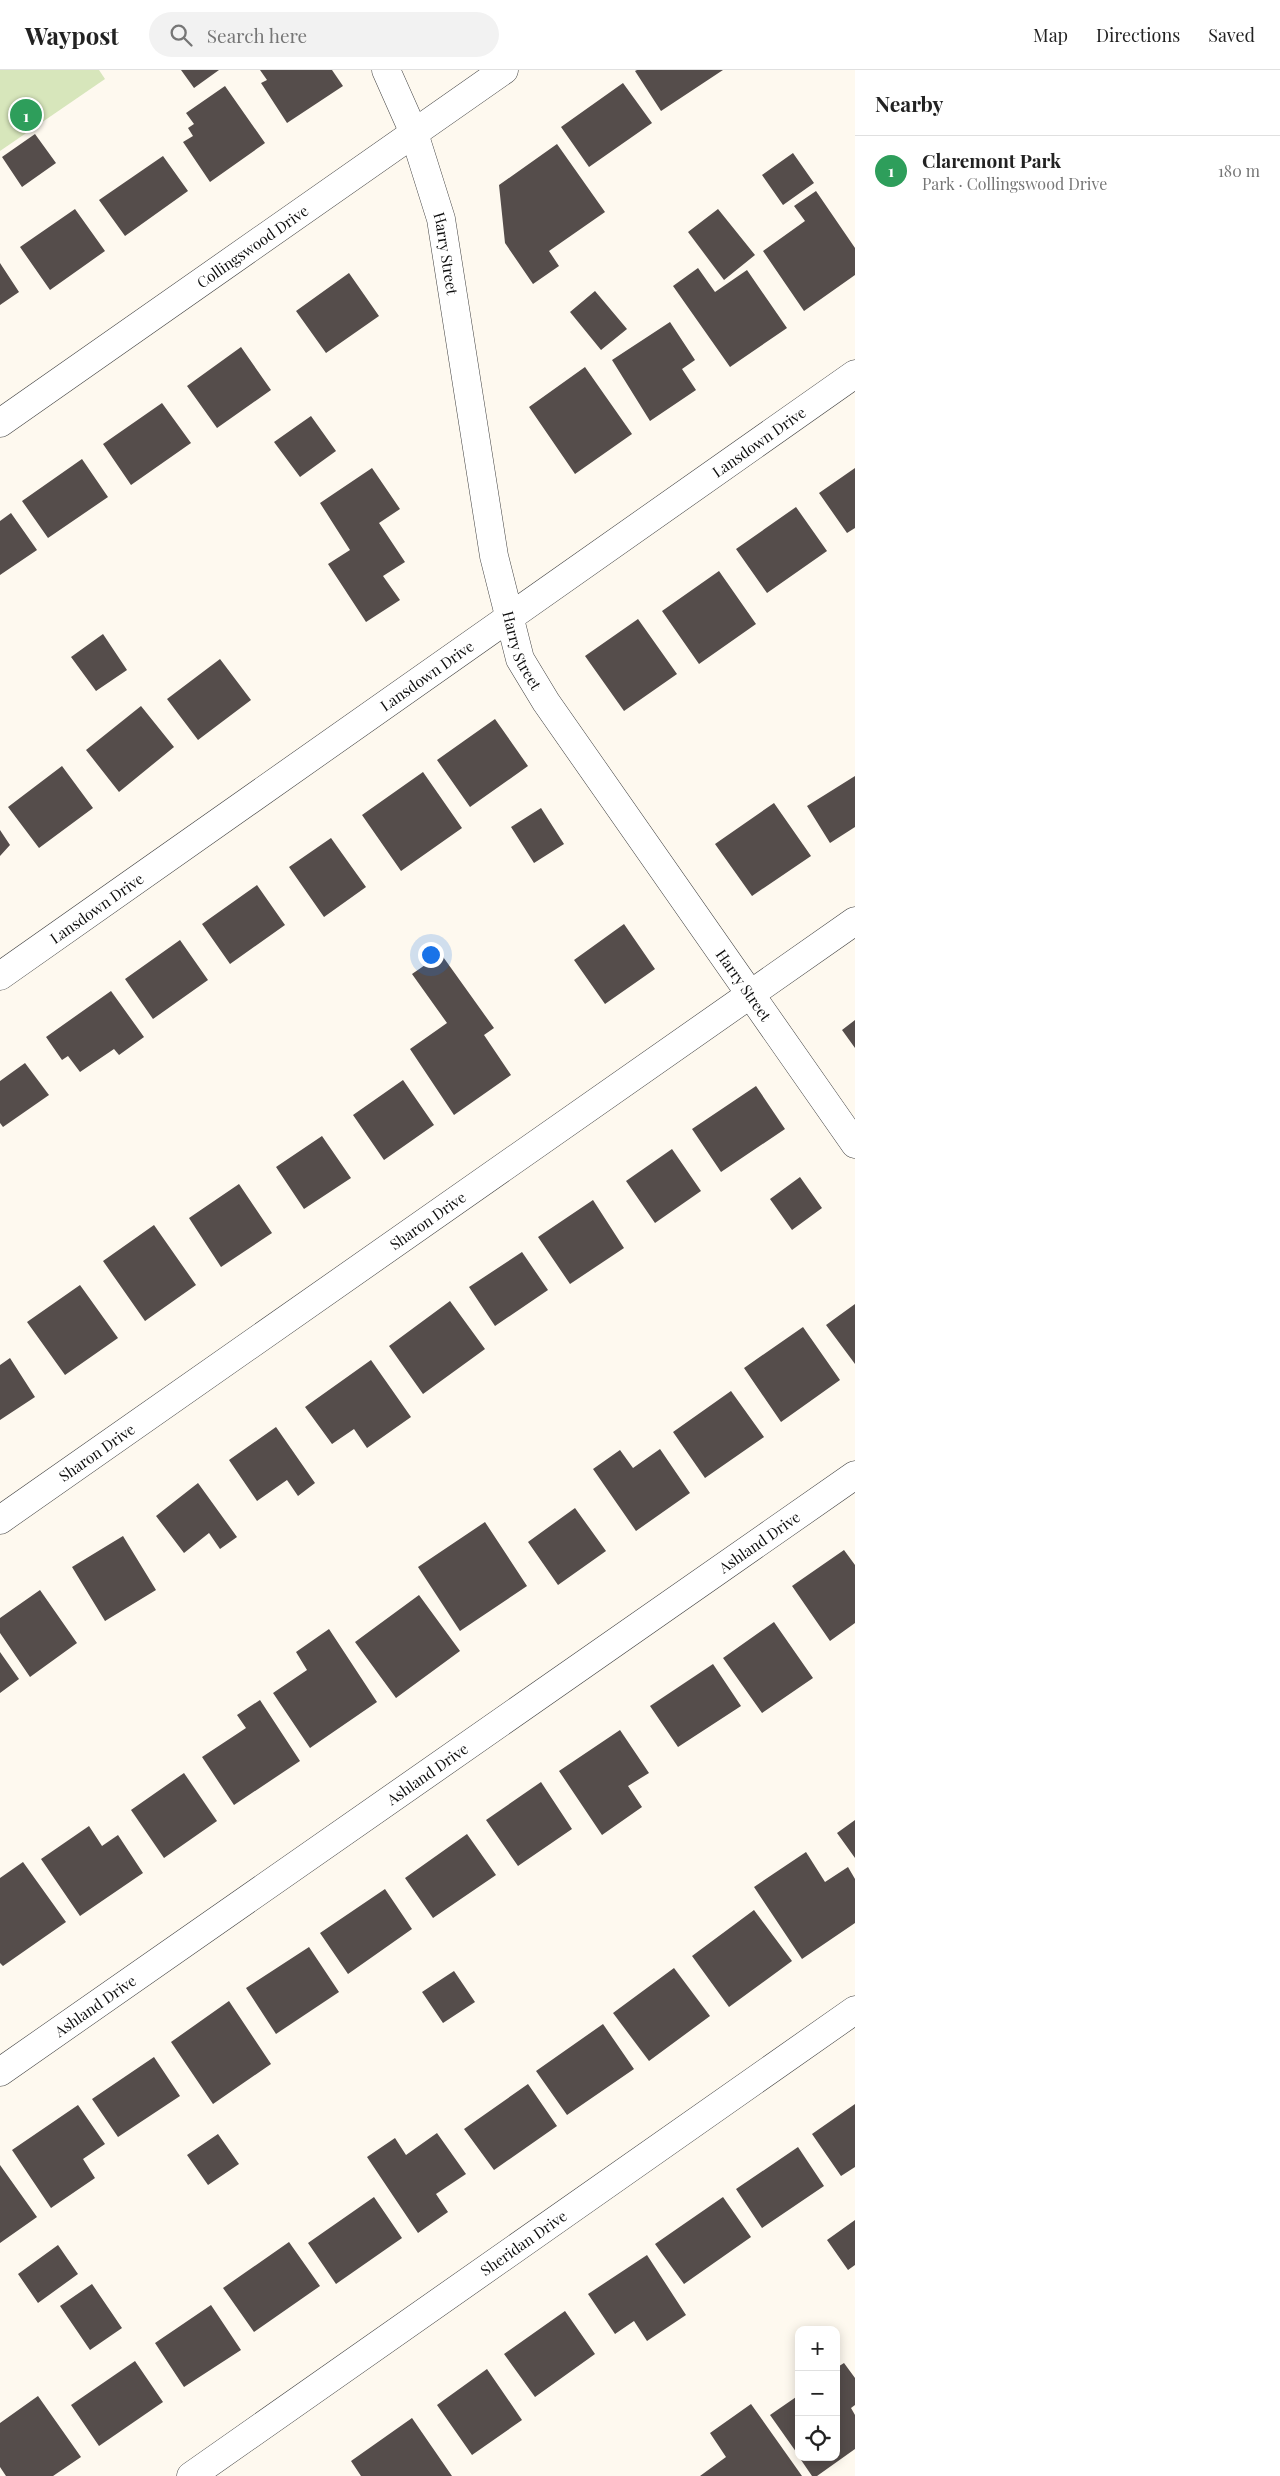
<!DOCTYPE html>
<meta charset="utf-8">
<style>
body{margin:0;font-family:"Playfair Display",serif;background:#f2f2f2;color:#222}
.controls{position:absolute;right:15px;bottom:15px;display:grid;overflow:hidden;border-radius:10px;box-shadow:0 2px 12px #0003}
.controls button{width:45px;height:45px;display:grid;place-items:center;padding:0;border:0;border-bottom:1px solid #e0e0e0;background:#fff;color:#222;font:25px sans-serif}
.you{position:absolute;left:430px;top:884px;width:18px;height:18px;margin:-12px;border:4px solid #fff;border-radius:50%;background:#1a73e8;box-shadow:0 0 0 8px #1a73e833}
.badge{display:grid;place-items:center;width:32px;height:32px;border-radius:50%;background:#0f766e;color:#fff;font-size:16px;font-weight:700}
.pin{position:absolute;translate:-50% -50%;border:2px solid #fff;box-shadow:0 1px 5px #0006}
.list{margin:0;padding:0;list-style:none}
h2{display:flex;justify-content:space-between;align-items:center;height:65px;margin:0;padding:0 20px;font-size:21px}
h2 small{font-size:16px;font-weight:400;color:#767676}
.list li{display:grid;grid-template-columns:32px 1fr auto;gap:15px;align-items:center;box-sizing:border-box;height:70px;padding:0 20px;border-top:1px solid #e0e0e0}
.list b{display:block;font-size:19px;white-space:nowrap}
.list p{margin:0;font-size:16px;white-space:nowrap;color:#767676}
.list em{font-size:16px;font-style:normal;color:#767676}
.icon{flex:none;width:28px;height:28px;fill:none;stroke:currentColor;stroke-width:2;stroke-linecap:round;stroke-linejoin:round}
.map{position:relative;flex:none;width:855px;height:2406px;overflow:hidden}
header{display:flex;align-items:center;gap:30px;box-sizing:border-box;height:70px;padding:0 25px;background:#fff;border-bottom:1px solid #e0e0e0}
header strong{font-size:24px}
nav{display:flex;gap:28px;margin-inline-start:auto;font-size:18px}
.search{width:350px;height:45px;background:#f2f2f2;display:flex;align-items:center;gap:12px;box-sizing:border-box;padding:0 18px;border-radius:28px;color:#767676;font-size:19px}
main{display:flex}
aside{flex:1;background:#fff}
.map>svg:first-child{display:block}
.green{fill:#d7e6bb}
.building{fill:#554d4b}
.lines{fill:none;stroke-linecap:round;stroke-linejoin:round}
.minor-casing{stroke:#404040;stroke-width:29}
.minor{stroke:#fff;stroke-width:28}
.labels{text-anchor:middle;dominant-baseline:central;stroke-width:5;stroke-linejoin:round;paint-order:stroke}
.street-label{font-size:15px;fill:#0d0d0d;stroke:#fff}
</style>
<header>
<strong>Waypost</strong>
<div class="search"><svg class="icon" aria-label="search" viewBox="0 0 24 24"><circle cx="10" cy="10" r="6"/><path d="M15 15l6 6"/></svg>Search here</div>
<nav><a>Map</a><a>Directions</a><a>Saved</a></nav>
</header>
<main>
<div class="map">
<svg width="855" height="2406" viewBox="0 0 855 2406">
<rect width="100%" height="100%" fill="#fef9ef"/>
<path class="green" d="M0,0h99l6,9 -105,72z"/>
<path class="building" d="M181,0h38l-25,18z
M260,0h72l11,16 -56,37 -26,-40 6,-3z
M637,0h86l-62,41 -26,-40z
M623,13l29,40 -63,44 -28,-40z
M225,16l40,57 -55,39 -27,-40 10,-6 -5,-8 6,-4 -8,-11z
M35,64l21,29 -34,24 -20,-30z
M557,74l48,68 -56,39 10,15 -26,18 -28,-41 -6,-58z
M793,83l21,30 -31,22 -21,-30z
M163,86l25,35 -63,45 -26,-36z
M816,121l39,57v27l-51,36 -41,-60 42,-30 -11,-15z
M75,139l30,42 -55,39 -30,-43z
M718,139l37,46 -31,25 -36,-48z
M0,193l19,29 -19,13z
M698,198l17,24 32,-22 40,58 -57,39 -57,-81z
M349,203l30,43 -53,37 -30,-42z
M595,221l32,38 -26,21 -31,-38z
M670,252l25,38 -13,9 14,21 -46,31 -38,-61z
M241,277l30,43 -54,38 -30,-42z
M585,297l47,67 -57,40 -46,-67z
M162,333l29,40 -60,42 -28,-41z
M311,346l25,35 -36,26 -26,-35z
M82,389l26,38 -60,41 -26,-37z
M372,398l28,41 -21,14 26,39 -22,14 17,24 -34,22 -38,-58 22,-14 -30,-47z
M855,398v60l-8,5 -28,-40z
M796,437l31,44 -60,42 -31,-44z
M11,443l26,37 -37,25v-54z
M719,501l37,53 -57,40 -37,-53z
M638,549l39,55 -53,37 -39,-55z
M103,564l24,36 -31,21 -25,-34z
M220,589l31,41 -53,40 -31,-41z
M141,636l33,41 -55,45 -33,-42z
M495,649l33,47 -58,41 -33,-47z
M62,696l31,42 -54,40 -31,-41z
M423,702l39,56 -61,43 -39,-56z
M855,706v51l-25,16 -23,-37z
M774,733l37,53 -59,40 -37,-52z
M541,738l23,36 -30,19 -23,-36z
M0,760l10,15 -10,11z
M331,768l35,49 -42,30 -35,-50z
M257,815l28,40 -55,39 -28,-40z
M624,854l31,45 -50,35 -31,-44z
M180,870l28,40 -55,39 -28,-40z
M441,884l53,74 -10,7 27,40 -57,40 -44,-66 37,-26 -35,-49z
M111,921l33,46 -25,18 -5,-6 -34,23 -12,-16 -6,4 -16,-23z
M855,950v28l-13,-18z
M25,993l24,32 -46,32 -3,-4v-42z
M403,1010l31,45 -50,35 -31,-45z
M756,1016l29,43 -64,43 -29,-43z
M322,1066l29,42 -47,31 -28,-42z
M672,1079l29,42 -46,32 -29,-42z
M800,1107l22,31 -30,22 -22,-31z
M239,1114l33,49 -51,34 -32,-49z
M593,1130l31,48 -54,36 -32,-47z
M154,1155l42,60 -51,36 -42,-60z
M522,1182l26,38 -53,36 -26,-39z
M80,1215l38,53 -53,37 -38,-53z
M450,1231l35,48 -62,45 -34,-48z
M855,1234v60l-29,-39z
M803,1257l37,53 -59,42 -37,-54z
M10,1288l25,39 -35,23v-55z
M371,1290l40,57 -44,31 -13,-19 -22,15 -27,-37z
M731,1321l33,46 -59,41 -32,-46z
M276,1357l39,56 -17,13 -11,-16 -30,21 -28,-41z
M660,1379l30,44 -54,38 -43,-62 27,-19 13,18z
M198,1413l39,54 -17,12 -11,-16 -25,20 -28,-37z
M575,1438l31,43 -48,34 -30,-43z
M485,1452l42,64 -67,45 -42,-64z
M123,1466l33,54 -51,31 -33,-54z
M844,1480l11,15v58l-25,18 -38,-55z
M40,1520l37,53 -47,34 -30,-44v-15z
M419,1525l41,56 -64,47 -41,-56z
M774,1552l39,56 -51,35 -39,-55z
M329,1559l48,73 -67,46 -37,-55 34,-23 -11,-18z
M0,1582l19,27 -19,14z
M713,1594l28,42 -63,41 -28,-41z
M260,1630l40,61 -66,44 -32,-48 44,-29 -9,-13z
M620,1660l29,43 -21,13 14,21 -40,28 -43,-64z
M184,1703l33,48 -53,37 -33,-48z
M541,1712l31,47 -54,37 -32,-46z
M855,1750v38l-18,-25z
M89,1756l13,20 16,-11 25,38 -63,43 -39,-57z
M467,1764l29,41 -63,43 -28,-40z
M806,1782l19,30 23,-15 7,12v44l-53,36 -48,-72z
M23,1792l43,60 -63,44 -3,-3v-85z
M385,1819l27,40 -64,45 -28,-41z
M754,1840l38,51 -63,46 -37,-51z
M309,1877l30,45 -63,42 -30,-46z
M674,1898l36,48 -61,45 -36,-48z
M454,1901l21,31 -32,21 -21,-31z
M229,1931l42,63 -58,40 -42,-62z
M603,1954l31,45 -67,46 -31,-44z
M154,1987l26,39 -62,41 -26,-38z
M528,2014l29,42 -63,44 -30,-41z
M855,2034v63l-14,9 -29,-42z
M78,2035l27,39 -22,15 12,19 -44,30 -39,-58z
M437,2063l29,41 -30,20 12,18 -30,21 -51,-76 28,-19 11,17z
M218,2064l21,30 -31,21 -21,-30z
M798,2077l26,39 -62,42 -26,-39z
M0,2095l37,52 -37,26z
M374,2127l28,41 -66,46 -28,-41z
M723,2127l28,40 -67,47 -29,-40z
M855,2150v45l-7,5 -21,-30z
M289,2172l31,44 -66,46 -31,-44z
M58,2175l20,29 -40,29 -20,-29z
M647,2185l39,60 -39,26 -13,-20 -19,13 -27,-40z
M92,2214l30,44 -32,22 -30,-44z
M211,2235l30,45 -57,37 -29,-44z
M565,2241l30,43 -60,43 -31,-43z
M135,2291l28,41 -64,44 -28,-41z
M844,2293l11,15v27l-4,3 4,7v34l-38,27h-5l-13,-19h37v-89z
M487,2299l35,51 -50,35 -35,-50z
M799,2325v61l-29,-41z
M38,2326l43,61 -28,19h-47l-6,-9v-44z
M751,2334l51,72h-102l26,-19 -16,-24z
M412,2348l40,58h-91l-10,-15z"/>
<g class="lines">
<defs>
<g id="minor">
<path id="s1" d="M386,0l28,63 27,86 53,337 26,103 26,43 309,442"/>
<path id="s2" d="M0,353l504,-353"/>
<path id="s3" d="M0,906l855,-602"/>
<path id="s4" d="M0,1450l855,-599"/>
<path id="s5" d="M0,2002l855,-597"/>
<path id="s6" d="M191,2406l664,-466"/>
</g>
</defs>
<use href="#minor" class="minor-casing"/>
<use href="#minor" class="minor"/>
</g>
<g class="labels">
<g class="street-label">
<text stroke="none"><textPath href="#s2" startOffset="308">Collingswood Drive</textPath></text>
<text stroke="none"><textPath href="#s1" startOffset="194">Harry Street</textPath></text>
<text stroke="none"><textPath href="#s3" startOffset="928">Lansdown Drive</textPath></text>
<text stroke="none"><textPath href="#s1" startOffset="599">Harry Street</textPath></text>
<text stroke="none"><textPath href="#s3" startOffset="522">Lansdown Drive</textPath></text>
<text stroke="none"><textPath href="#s3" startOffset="118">Lansdown Drive</textPath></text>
<text stroke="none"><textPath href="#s1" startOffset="1002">Harry Street</textPath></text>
<text stroke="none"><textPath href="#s4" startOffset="522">Sharon Drive</textPath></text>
<text stroke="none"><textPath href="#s4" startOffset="118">Sharon Drive</textPath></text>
<text stroke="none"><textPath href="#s5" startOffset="926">Ashland Drive</textPath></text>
<text stroke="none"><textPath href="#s5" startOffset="521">Ashland Drive</textPath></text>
<text stroke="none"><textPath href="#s5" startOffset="116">Ashland Drive</textPath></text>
<text stroke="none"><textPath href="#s6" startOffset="406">Sheridan Drive</textPath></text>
</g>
</g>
</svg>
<div class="controls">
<button>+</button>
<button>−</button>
<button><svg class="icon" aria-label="locate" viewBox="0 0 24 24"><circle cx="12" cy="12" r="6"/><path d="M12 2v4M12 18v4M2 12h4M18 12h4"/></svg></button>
</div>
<div class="you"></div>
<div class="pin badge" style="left:26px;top:45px;background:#2e9e5b">1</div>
</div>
<aside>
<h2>Nearby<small></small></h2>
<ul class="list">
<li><span class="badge" style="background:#2e9e5b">1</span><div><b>Claremont Park</b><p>Park · Collingswood Drive</p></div><em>180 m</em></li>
</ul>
</aside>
</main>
